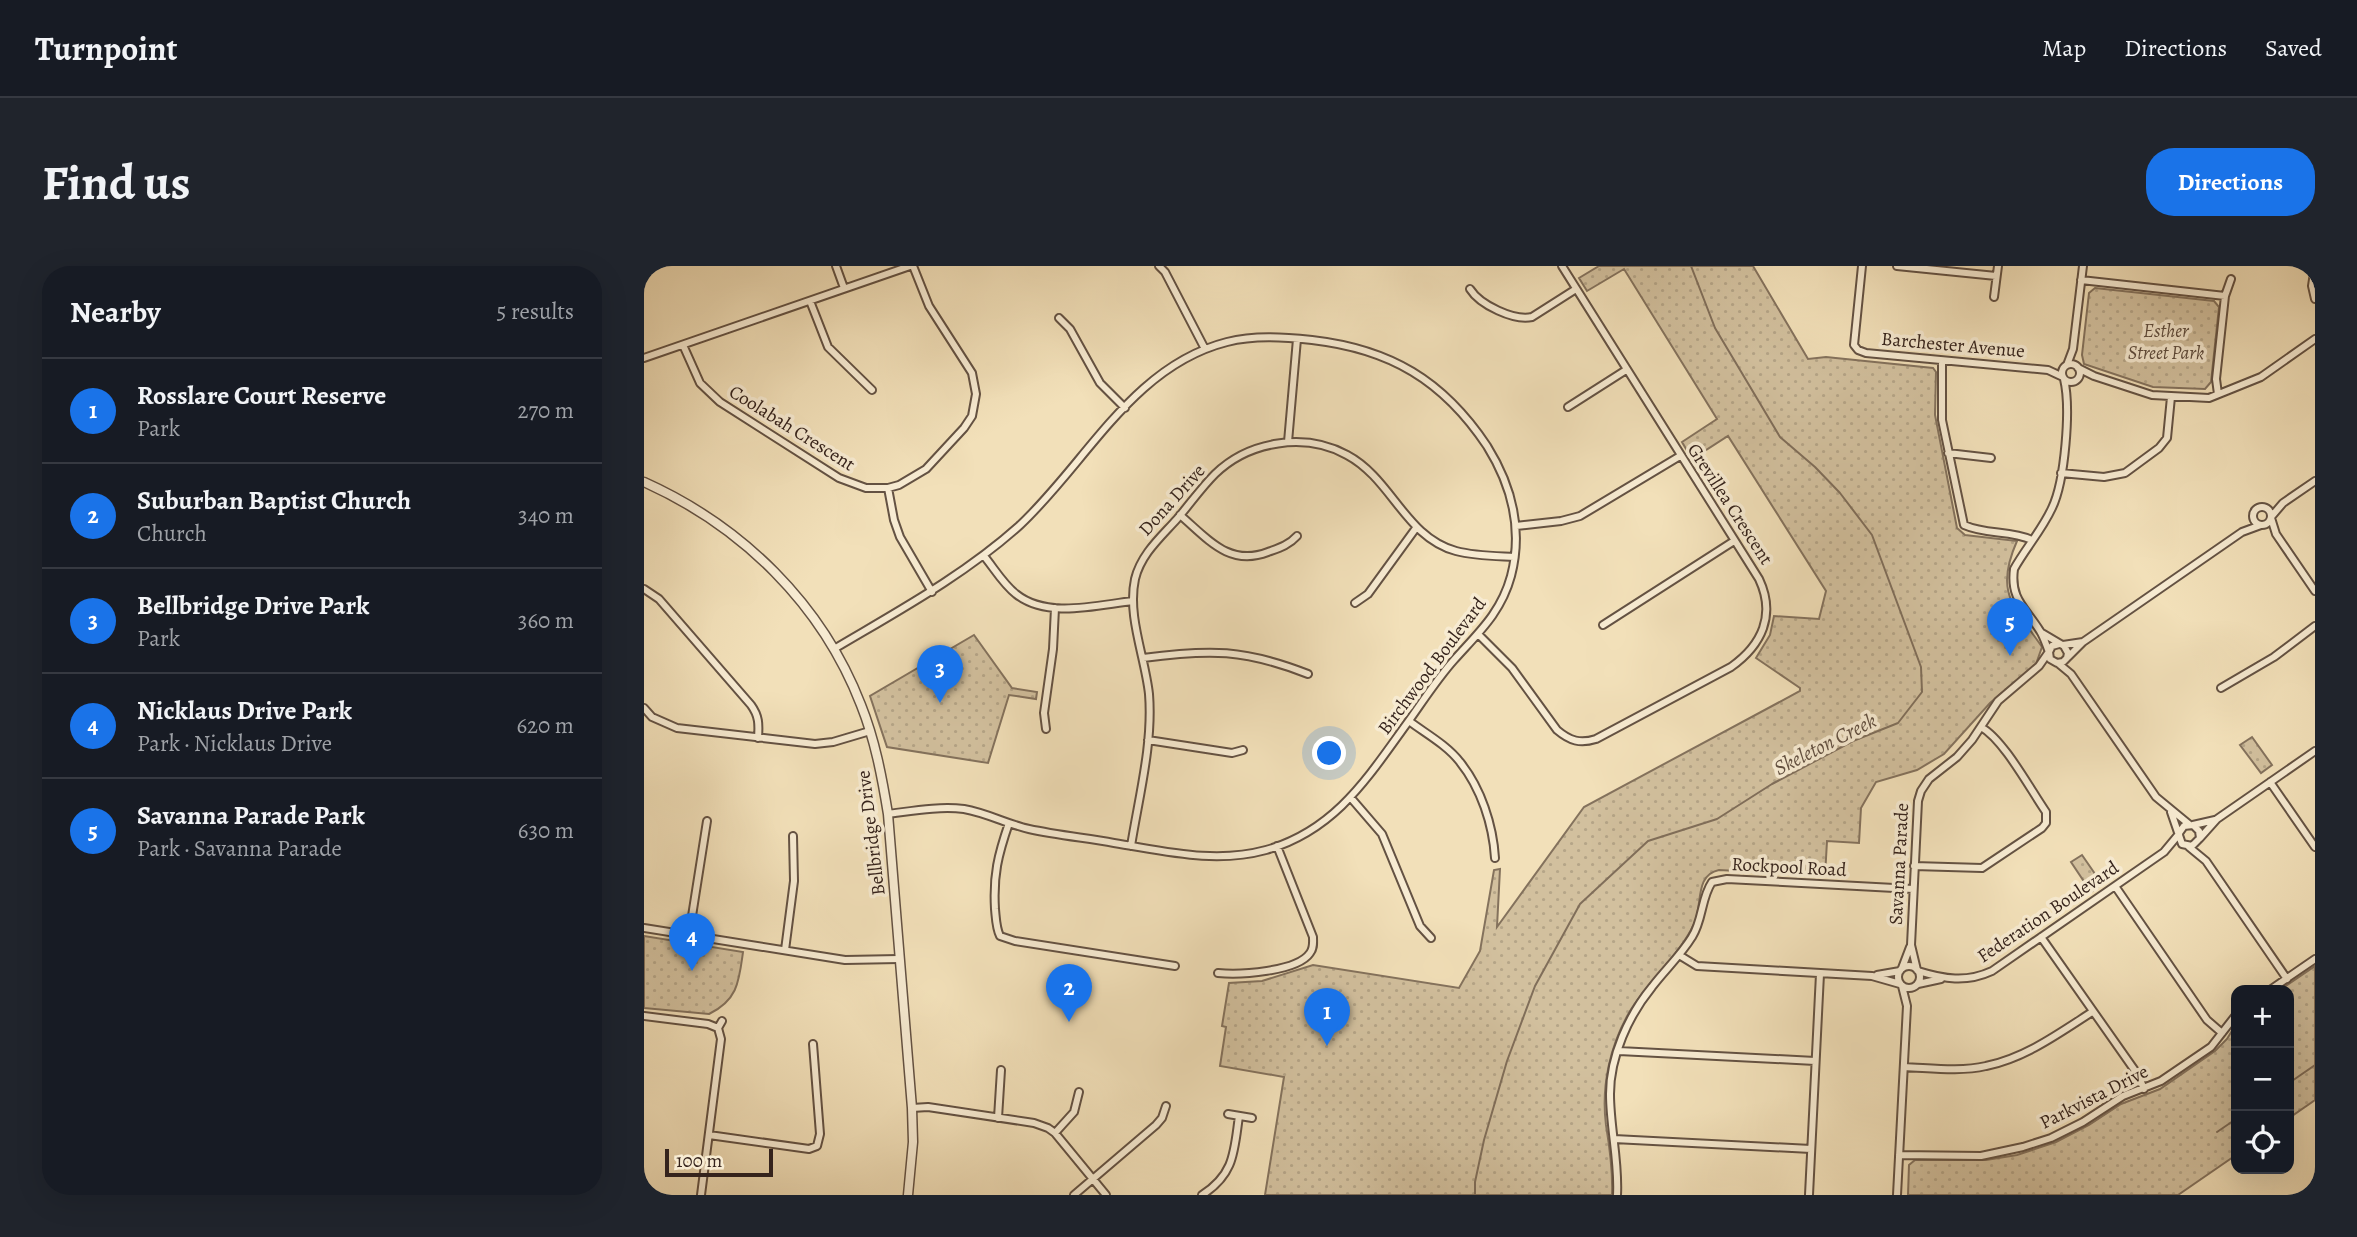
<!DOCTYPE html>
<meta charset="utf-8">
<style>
body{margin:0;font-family:Alegreya,serif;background:#20242c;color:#f1f3f6}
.controls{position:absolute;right:21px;bottom:21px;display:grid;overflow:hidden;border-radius:14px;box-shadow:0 7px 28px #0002}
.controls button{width:63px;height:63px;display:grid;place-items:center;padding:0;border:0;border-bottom:2px solid #363941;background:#171b24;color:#f1f3f6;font:35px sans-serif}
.scale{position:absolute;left:21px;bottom:18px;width:108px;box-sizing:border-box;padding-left:7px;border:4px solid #35231c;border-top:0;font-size:19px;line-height:24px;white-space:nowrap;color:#35231c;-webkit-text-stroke:5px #f7ebd2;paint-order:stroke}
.you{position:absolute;left:686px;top:488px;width:24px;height:24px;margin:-18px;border:5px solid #fff;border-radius:50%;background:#1a73e8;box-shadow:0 0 0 10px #1a73e833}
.badge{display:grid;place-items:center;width:46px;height:46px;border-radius:50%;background:#1a73e8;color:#fff;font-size:23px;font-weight:700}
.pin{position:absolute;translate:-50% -58px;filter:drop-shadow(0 2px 4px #0008)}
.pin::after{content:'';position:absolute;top:37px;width:24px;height:21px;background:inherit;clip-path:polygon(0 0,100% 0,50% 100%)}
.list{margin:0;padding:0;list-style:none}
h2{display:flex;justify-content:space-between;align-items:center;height:91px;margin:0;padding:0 28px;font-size:30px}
h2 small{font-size:23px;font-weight:400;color:#9ea1a6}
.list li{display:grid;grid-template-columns:46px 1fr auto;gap:21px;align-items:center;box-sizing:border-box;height:105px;padding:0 28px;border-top:2px solid #363941}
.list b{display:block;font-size:26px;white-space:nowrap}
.list p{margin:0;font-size:23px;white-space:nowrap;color:#9ea1a6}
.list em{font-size:23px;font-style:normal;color:#9ea1a6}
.icon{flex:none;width:38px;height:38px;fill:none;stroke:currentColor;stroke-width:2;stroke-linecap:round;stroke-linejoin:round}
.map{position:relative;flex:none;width:1671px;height:929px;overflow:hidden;border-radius:28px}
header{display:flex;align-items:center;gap:42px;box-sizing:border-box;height:98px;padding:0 35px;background:#171b24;border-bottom:2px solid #363941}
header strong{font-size:33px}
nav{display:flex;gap:38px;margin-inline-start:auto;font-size:24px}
.intro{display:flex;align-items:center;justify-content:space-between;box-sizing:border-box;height:168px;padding:0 42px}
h1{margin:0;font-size:49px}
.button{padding:18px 32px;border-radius:28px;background:#1a73e8;color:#fff;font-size:24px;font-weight:700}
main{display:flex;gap:42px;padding:0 42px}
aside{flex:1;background:#171b24;border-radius:28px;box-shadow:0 7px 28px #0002}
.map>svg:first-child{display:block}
.park{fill:url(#park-dots);stroke:#84725d;stroke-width:2}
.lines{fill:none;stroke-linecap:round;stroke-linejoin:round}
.stream{stroke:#806e5a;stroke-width:2}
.minor-casing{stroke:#645243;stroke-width:10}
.tertiary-casing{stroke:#645243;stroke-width:11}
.minor{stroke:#f7ebd2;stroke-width:6}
.tertiary{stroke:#f7ebd2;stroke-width:8}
.labels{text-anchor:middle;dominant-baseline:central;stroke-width:7;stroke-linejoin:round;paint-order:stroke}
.park-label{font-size:19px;font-style:italic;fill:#5c4a3c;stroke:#f7ebd2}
.street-label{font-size:19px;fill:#35231c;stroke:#f7ebd2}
.water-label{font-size:21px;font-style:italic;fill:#614f40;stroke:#f7ebd2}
</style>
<header>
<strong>Turnpoint</strong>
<nav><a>Map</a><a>Directions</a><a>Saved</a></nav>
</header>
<div class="intro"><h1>Find us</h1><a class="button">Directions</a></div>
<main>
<aside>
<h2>Nearby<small>5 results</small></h2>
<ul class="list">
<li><span class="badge">1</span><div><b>Rosslare Court Reserve</b><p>Park</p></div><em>270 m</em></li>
<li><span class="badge">2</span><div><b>Suburban Baptist Church</b><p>Church</p></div><em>340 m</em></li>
<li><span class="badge">3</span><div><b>Bellbridge Drive Park</b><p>Park</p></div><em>360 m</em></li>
<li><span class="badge">4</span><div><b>Nicklaus Drive Park</b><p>Park · Nicklaus Drive</p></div><em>620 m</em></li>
<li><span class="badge">5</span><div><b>Savanna Parade Park</b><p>Park · Savanna Parade</p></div><em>630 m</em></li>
</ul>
</aside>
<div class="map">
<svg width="1671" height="929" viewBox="0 0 1671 929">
<defs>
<pattern id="park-dots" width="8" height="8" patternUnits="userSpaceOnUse" patternTransform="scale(1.75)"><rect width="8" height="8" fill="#d2c09e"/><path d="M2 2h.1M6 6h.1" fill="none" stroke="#b5a588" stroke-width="1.8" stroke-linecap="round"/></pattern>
</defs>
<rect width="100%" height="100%" fill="#f2e0b9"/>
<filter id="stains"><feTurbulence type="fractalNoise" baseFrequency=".00286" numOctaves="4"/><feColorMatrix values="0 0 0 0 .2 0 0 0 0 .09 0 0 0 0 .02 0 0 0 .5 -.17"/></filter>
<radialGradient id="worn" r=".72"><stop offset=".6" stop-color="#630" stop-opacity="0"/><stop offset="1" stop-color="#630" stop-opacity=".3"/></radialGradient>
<path class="park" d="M955,0h154l55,93 18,-2 107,11 3,4 -1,43 22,113 8,7 52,6c-23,52 -3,65 25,106l-6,17 -46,39 -46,51 -27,16 -41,12 -15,26 -2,35 -32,-2 -2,35h-3v-4h-5l-1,3 -97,-5c-25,5 -16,36 -25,54 -15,32 -45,56 -64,87 -20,34 -29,75 -24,114 4,24 7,46 6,70h-347l19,-118 -64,-11 6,-39 -4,-1 7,-43 33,-2 51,-16 146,23 21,-37 14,-81 6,-1 -3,58 87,-120 216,-116v-3l-44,-30 14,-23 4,-19 45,3 7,-28 -98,-155 -36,23 -10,-17 35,-23 -93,-150 -37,22 -8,-13z
M1451,22l119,13 5,6 -8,75 -6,7 -52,-2 -69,-23 -2,-9 7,-62z
M330,369l38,53 25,4 -1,7 -27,-4 -21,68 -101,-16 -17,-51z
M1608,471l20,28 -11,8 -21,-28z
M1438,589l20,29 -11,8 -20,-30z
M0,670l99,16c-4,29 -5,48 -34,62l-65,-6z
M1671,700v134l-26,18v-128h-9z
M1592,758v131l-58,40h-270l1,-30 6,-5h71l31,-5 39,-13 33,-17 32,-21 39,-15 55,-38 12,-12z"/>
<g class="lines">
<path class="stream" d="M1645,817l26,-18
M1573,866l19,-13
M831,929v-13l9,-42 23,-79 28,-75 45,-82 68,-63 69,-22 55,-35 81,-43 45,-18 24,-31 -1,-25 -49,-132 -32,-42 -25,-26 -35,-30 -65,-109 -24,-62"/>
<defs>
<path id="minor" d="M192,0l8,22
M515,0l6,6 40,77
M1218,0l-8,79 4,5 8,3 182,17 15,7
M1253,0l99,10
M1671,0l-3,20 3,13
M1437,14l144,16
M826,23c10,16 44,32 62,28l44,-28
M1350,31l4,-31
M166,35l18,46 44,43
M415,52l11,11 30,54 25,25
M39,79l17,38 20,19 119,76 27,10h22l11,-3 27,-16 38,-41 8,-12 4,-22 -4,-21 -43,-67 -16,-40
M0,92l266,-92
M1298,95v59l22,105c22,10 46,5 68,15
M1418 107a9 9 0 1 1 18 0a9 9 0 1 1-18 0Z
M1423,99l6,-16 10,-83
M1434,102l16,8 58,19 57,3 52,-21 54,-38
M1574,128l-2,-15 9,-83 6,-17
M924,141l58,-37
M644,176l9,-103
M1304,187l43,5
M1417,207l43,4 21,-4 34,-25 8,-10 4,-41
M244,222l6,32 6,17 32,55
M1609 250a9 9 0 1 1 18 0a9 9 0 1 1-18 0Z
M536,249c28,24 49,52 88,37 11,-4 21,-7 29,-16
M1627,251l12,-14 32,-22
M1627,252l5,16 39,57
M872,260l45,-5 19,-5 100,-60
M340,290c10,12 19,28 32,38 31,25 81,11 117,7
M0,323l15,10 92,106c8,11 8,19 7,33
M711,337l13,-9 48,-66
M959,359l131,-84
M1398,367l22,13 4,7 -1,5 -4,4 -6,1 -7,-4 -1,-7 3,-6 7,-2
M835,369l33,33 45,62c13,11 23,14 39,9l135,-72c31,-22 45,-52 28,-88l-197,-313
M1419,379l20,-3
M190,383c64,-38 129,-73 185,-123 67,-62 113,-160 208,-184 27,-7 56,-5 85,-2 78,9 131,40 175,106 25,40 36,84 24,130 -10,37 -33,57 -57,84 -17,19 -31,41 -46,62 -40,55 -72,108 -142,128 -51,14 -101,1 -152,-7 -28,-5 -57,-8 -85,-14 -22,-5 -42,-16 -65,-20 -25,-3 -52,2 -76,5
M1405,386c-3,-7 -5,-15 -9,-21 -15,-24 -30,-32 -26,-62 11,-20 28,-39 38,-61 13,-27 19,-100 12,-129
M1424,391l15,-15 159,-110 19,-7
M499,392c67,-9 101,-9 165,16
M1415,398l12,10 85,123 34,28
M1577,422l53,-31 41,-31
M0,442l8,9 25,11 138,16 18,-2 37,-11
M765,455c16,12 38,24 51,41 21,26 33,63 35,96
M402,463l-2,-16 9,-64 2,-41
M504,474l84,13 11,-3
M1626,516l45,65
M707,532l31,36 38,92 11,12
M1527,546l11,32 10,2 8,-8 -1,-7 -6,-6 -9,1 -5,7
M365,557c-11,32 -16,52 -14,86 1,10 1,19 5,27l15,5 160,25
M1549,559l22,-5
M1556,572l17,-19 98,-68
M487,580c8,-50 22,-102 18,-152 -4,-37 -22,-78 -14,-115 6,-25 26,-42 42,-60 13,-15 24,-31 38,-45 34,-33 90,-42 132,-19 45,24 58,82 109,96 19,5 39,5 58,6
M1545,581l17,14 81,118
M1270,600l68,2 60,-40 4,-5v-11c-16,-23 -42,-72 -65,-85
M1471,620l92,134 15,13
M0,662l201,32 54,-1
M45,669l18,-114
M1397,671l97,138 6,14
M141,684l9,-69 -1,-45
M1035,689l18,11 175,10 28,8
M1254 711a11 11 0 1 1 22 0a11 11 0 1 1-22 0Z
M1258,702l8,-21
M1273,704l-6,-25 7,-144 3,-10 8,-12 28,-22 15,-17 26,-39 41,-35 9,-13
M1274,705c26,8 48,12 74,0l172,-119 15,-18
M574,707c21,2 79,-1 92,-20 4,-5 3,-10 3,-16l-36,-91
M1233,709l23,-4
M1274,718l23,-5
M1626,724l45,-31
M0,750l64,8 10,4
M975,785l196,10
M1260,801c27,1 56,5 82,-1 39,-8 72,-32 106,-54
M268,842l16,-1 106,16 14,5 7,5 51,62
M584,848l24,4
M354,852l3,-48
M411,867l19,-21 5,-20
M65,869l100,14 8,-3 3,-12 -7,-90
M970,873l197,10
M1255,889l82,1 42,-9 28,-9 32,-16 40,-26 38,-15 50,-34 25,-32
M57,929l20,-156 -3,-11 4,-7
M430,929l82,-70 6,-7 4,-12
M558,929c33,-21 32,-44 37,-79
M973,929c2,-34 -7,-67 -7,-101 0,-38 19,-79 42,-107 13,-17 29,-32 40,-50 11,-17 9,-39 20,-55l15,-3 186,10
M1165,929l11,-221
M1253,929l10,-189 -5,-20"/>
<path id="tertiary" d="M0,216c98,44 178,122 217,223 14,35 21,72 27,109l24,294 1,34 -5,53"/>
</defs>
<use href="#minor" class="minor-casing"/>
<use href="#tertiary" class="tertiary-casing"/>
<use href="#minor" class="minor"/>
<use href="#tertiary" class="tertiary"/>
</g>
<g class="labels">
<g class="park-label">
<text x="1522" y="65">Esther<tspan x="1522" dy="22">Street Park</tspan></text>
</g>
<g class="street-label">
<text transform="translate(1309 79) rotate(5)">Barchester Avenue</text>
<text transform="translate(148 162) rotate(32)">Coolabah Crescent</text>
<text transform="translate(528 234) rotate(-48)">Dona Drive</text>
<text transform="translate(1086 238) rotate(57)">Grevillea Crescent</text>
<text transform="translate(788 400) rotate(-53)">Birchwood Boulevard</text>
<text transform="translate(227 567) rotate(-97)">Bellbridge Drive</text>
<text transform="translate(1255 598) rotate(-87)">Savanna Parade</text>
<text transform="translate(1145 601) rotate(3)">Rockpool Road</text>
<text transform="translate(1404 646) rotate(-34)">Federation Boulevard</text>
<text transform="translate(1450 831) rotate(-27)">Parkvista Drive</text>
</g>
<g class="water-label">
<text transform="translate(1181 478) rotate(-27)">Skeleton Creek</text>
</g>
</g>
<rect width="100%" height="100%" filter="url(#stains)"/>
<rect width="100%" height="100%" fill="url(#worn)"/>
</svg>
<div class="controls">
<button>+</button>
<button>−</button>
<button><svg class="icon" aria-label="locate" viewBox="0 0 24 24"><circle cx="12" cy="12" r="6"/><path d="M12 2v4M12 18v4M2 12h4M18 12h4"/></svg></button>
</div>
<div class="scale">100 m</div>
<div class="you"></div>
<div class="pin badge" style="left:683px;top:780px">1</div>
<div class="pin badge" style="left:425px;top:756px">2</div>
<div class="pin badge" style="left:296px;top:437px">3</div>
<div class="pin badge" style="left:48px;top:705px">4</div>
<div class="pin badge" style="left:1366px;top:390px">5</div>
</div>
</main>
